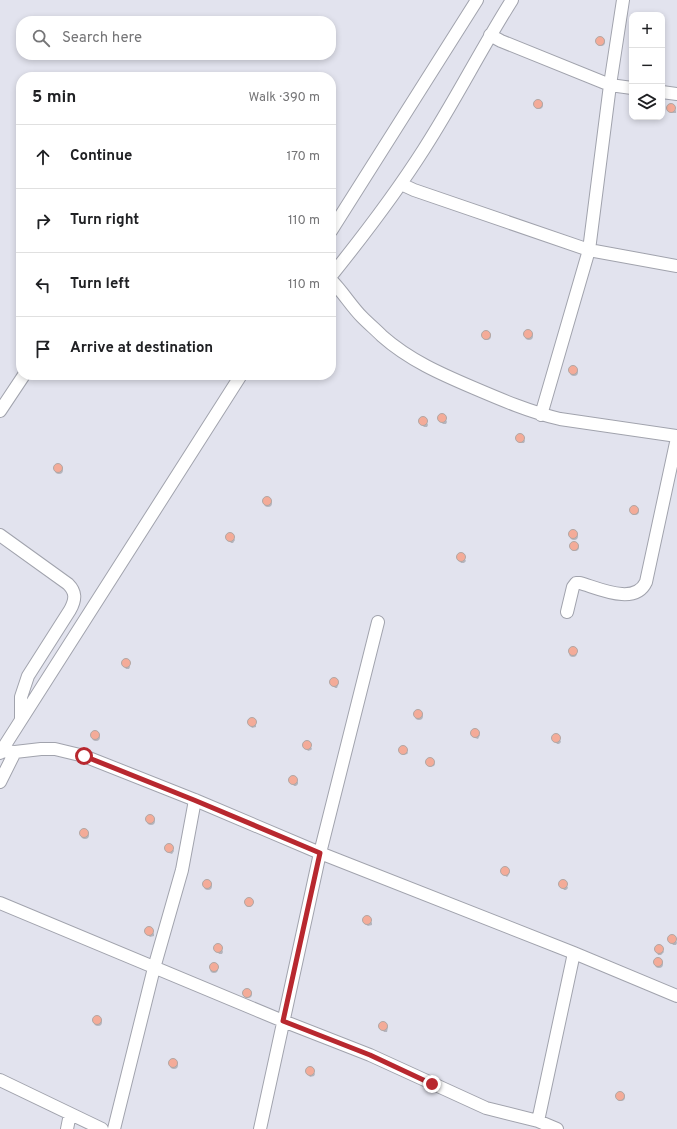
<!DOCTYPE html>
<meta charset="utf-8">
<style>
body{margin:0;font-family:Overpass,sans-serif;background:#f6f6f6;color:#202124}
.controls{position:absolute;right:12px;top:12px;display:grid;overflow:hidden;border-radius:8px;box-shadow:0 2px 6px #0003}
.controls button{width:36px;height:36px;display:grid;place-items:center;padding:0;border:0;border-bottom:1px solid #e0e0e0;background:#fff;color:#202124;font:20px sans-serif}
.stop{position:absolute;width:12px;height:12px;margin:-9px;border:3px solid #b8282f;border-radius:50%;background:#fff}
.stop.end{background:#b8282f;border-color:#fff;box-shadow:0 1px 4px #0008}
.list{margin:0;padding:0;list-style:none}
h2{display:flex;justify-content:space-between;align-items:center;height:52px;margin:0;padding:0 16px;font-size:17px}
h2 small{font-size:13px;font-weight:400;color:#757577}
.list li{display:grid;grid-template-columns:26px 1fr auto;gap:12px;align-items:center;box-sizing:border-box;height:64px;padding:0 16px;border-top:1px solid #e0e0e0}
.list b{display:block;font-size:15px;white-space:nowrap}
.list em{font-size:13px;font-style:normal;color:#757577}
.icon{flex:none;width:22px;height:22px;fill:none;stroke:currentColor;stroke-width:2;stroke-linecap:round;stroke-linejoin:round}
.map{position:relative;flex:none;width:677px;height:1129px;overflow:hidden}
.search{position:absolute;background:#fff;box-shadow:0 2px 6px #0003;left:16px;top:16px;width:320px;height:44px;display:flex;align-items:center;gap:10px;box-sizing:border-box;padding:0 14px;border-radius:16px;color:#757577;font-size:15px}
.panel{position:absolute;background:#fff;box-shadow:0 2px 6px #0003;left:16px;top:72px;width:320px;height:308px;border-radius:16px}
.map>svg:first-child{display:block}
.shadow{fill:#0003}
.building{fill:#f4ab98;stroke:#b2a7a4}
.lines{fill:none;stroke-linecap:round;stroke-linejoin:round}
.minor-casing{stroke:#a1a3ad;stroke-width:14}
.minor{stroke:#fff;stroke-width:12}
.route{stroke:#b8282f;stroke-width:5}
</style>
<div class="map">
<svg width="677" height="1129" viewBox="0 0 677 1129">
<rect width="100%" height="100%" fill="#e2e3ee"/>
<path class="shadow" d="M597 42a4 4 0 1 1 8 0a4 4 0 1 1-8 0Z
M535 105a4 4 0 1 1 8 0a4 4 0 1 1-8 0Z
M670,105h3l3,6v2h-5l-2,-7z
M525 336a4 4 0 1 1 8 0a4 4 0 1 1-8 0Z
M483 336a4 4 0 1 1 8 0a4 4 0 1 1-8 0Z
M570 372a4 4 0 1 1 8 0a4 4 0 1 1-8 0Z
M441,415h3l3,7 -1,2h-3l-3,-3 -1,-2z
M422,418h3l3,7 -1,2h-3l-3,-3 -1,-2z
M519,435h3l3,6 -1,2h-3l-3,-2 -1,-3z
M55 470a4 4 0 1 1 8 0a4 4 0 1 1-8 0Z
M264 503a4 4 0 1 1 8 0a4 4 0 1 1-8 0Z
M631 511a4 4 0 1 1 8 0a4 4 0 1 1-8 0Z
M570 536a4 4 0 1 1 8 0a4 4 0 1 1-8 0Z
M229,534l3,1 3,5 -2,3h-2l-3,-4z
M571 547a4 4 0 1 1 8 0a4 4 0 1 1-8 0Z
M459,554h3l4,7 -2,2h-3l-2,-3 -1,-2z
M569 653a4 4 0 1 1 8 0a4 4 0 1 1-8 0Z
M125,660l4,3 1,4 -1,2h-3l-3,-4v-3z
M335,679l4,4 -2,5h-2l-4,-5v-2z
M415 716a4 4 0 1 1 8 0a4 4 0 1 1-8 0Z
M250,719h3l3,6v2l-4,1 -2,-3 -2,-2z
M474,730h2l4,5 -2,4 -3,-1 -3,-4z
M92 737a4 4 0 1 1 8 0a4 4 0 1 1-8 0Z
M555,735h3l1,2 2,5 -2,2h-2l-3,-4 -1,-4z
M307,742l3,3 2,4 -1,1 -3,1 -3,-4v-3z
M402,747h2l4,6 -1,1 -3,1 -4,-3v-3z
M429,759h3l3,5 -1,2 -4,1 -2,-2 -1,-2z
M294,777l4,5v2l-2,2h-2l-4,-6z
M147 821a4 4 0 1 1 8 0a4 4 0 1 1-8 0Z
M81 835a4 4 0 1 1 8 0a4 4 0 1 1-8 0Z
M169,845h2l3,6 -2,3 -3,-1 -1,-2 -1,-4z
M506,868l4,4 -2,4 -1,1 -3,-2 -2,-5 1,-1z
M563,881h2l3,7 -2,2h-2l-4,-5z
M204 886a4 4 0 1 1 8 0a4 4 0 1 1-8 0Z
M245 903a4 4 0 1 1 8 0a4 4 0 1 1-8 0Z
M366,917l3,1 3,5v2l-4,1 -3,-2 -1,-3z
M148,928h3l3,6v2l-4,1 -3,-3 -1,-2z
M671,936l4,1 2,6 -1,2h-3l-4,-6z
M217,945l4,1 2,6 -1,2h-3l-4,-6z
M658,946h2l4,6 -3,3h-3l-1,-3 -1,-4z
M655 964a4 4 0 1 1 8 0a4 4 0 1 1-8 0Z
M210 969a4 4 0 1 1 8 0a4 4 0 1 1-8 0Z
M244 994a4 4 0 1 1 8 0a4 4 0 1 1-8 0Z
M94 1022a4 4 0 1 1 8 0a4 4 0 1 1-8 0Z
M384,1023l4,4 -1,5h-3l-4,-5v-2z
M170 1065a4 4 0 1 1 8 0a4 4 0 1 1-8 0Z
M309,1068h2l4,6 -1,2 -4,1 -2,-3 -1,-2z
M617 1097a4 4 0 1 1 8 0a4 4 0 1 1-8 0Z"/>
<path class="building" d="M595.5 41a4.5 4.5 0 1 1 9 0a4.5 4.5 0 1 1-9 0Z
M533.5 104a4.5 4.5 0 1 1 9 0a4.5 4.5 0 1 1-9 0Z
M666.5 108a4.5 4.5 0 1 1 9 0a4.5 4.5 0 1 1-9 0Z
M523.5 334a4.5 4.5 0 1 1 9 0a4.5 4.5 0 1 1-9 0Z
M481.5 335a4.5 4.5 0 1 1 9 0a4.5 4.5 0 1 1-9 0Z
M568.5 370a4.5 4.5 0 1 1 9 0a4.5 4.5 0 1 1-9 0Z
M437.5 418a4.5 4.5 0 1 1 9 0a4.5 4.5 0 1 1-9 0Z
M418.5 421a4.5 4.5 0 1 1 9 0a4.5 4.5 0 1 1-9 0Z
M515.5 438a4.5 4.5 0 1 1 9 0a4.5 4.5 0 1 1-9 0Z
M53.5 468a4.5 4.5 0 1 1 9 0a4.5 4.5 0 1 1-9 0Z
M262.5 501a4.5 4.5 0 1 1 9 0a4.5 4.5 0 1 1-9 0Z
M629.5 510a4.5 4.5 0 1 1 9 0a4.5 4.5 0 1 1-9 0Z
M568.5 534a4.5 4.5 0 1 1 9 0a4.5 4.5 0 1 1-9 0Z
M225.5 537a4.5 4.5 0 1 1 9 0a4.5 4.5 0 1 1-9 0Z
M569.5 546a4.5 4.5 0 1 1 9 0a4.5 4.5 0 1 1-9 0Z
M456.5 557a4.5 4.5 0 1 1 9 0a4.5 4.5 0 1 1-9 0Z
M568.5 651a4.5 4.5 0 1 1 9 0a4.5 4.5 0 1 1-9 0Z
M121.5 663a4.5 4.5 0 1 1 9 0a4.5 4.5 0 1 1-9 0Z
M329.5 682a4.5 4.5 0 1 1 9 0a4.5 4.5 0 1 1-9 0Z
M413.5 714a4.5 4.5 0 1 1 9 0a4.5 4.5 0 1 1-9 0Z
M247.5 722a4.5 4.5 0 1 1 9 0a4.5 4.5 0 1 1-9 0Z
M470.5 733a4.5 4.5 0 1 1 9 0a4.5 4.5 0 1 1-9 0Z
M90.5 735a4.5 4.5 0 1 1 9 0a4.5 4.5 0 1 1-9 0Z
M551.5 738a4.5 4.5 0 1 1 9 0a4.5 4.5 0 1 1-9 0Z
M302.5 745a4.5 4.5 0 1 1 9 0a4.5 4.5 0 1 1-9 0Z
M398.5 750a4.5 4.5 0 1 1 9 0a4.5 4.5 0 1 1-9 0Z
M425.5 762a4.5 4.5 0 1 1 9 0a4.5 4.5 0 1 1-9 0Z
M288.5 780a4.5 4.5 0 1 1 9 0a4.5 4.5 0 1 1-9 0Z
M145.5 819a4.5 4.5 0 1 1 9 0a4.5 4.5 0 1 1-9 0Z
M79.5 833a4.5 4.5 0 1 1 9 0a4.5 4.5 0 1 1-9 0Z
M164.5 848a4.5 4.5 0 1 1 9 0a4.5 4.5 0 1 1-9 0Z
M500.5 871a4.5 4.5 0 1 1 9 0a4.5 4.5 0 1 1-9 0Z
M202.5 884a4.5 4.5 0 1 1 9 0a4.5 4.5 0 1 1-9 0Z
M558.5 884a4.5 4.5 0 1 1 9 0a4.5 4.5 0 1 1-9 0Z
M244.5 902a4.5 4.5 0 1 1 9 0a4.5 4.5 0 1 1-9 0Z
M362.5 920a4.5 4.5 0 1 1 9 0a4.5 4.5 0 1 1-9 0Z
M144.5 931a4.5 4.5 0 1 1 9 0a4.5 4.5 0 1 1-9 0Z
M667.5 939a4.5 4.5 0 1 1 9 0a4.5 4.5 0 1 1-9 0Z
M213.5 948a4.5 4.5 0 1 1 9 0a4.5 4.5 0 1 1-9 0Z
M654.5 949a4.5 4.5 0 1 1 9 0a4.5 4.5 0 1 1-9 0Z
M653.5 962a4.5 4.5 0 1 1 9 0a4.5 4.5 0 1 1-9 0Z
M209.5 967a4.5 4.5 0 1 1 9 0a4.5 4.5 0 1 1-9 0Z
M242.5 993a4.5 4.5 0 1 1 9 0a4.5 4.5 0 1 1-9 0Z
M92.5 1020a4.5 4.5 0 1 1 9 0a4.5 4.5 0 1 1-9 0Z
M378.5 1026a4.5 4.5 0 1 1 9 0a4.5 4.5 0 1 1-9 0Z
M168.5 1063a4.5 4.5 0 1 1 9 0a4.5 4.5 0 1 1-9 0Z
M305.5 1071a4.5 4.5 0 1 1 9 0a4.5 4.5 0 1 1-9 0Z
M615.5 1096a4.5 4.5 0 1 1 9 0a4.5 4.5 0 1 1-9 0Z"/>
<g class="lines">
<defs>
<path id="minor" d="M490,35l11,6 109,44 22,3
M662,92l15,2
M401,184l13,6 175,60 88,16
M331,231l146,-231
M331,276c33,-41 65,-83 93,-127 31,-48 57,-100 88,-149
M331,280c12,12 20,26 31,37 7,7 14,13 20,19 27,24 59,38 92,52 28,12 56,24 86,31l117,17
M0,411l24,-36
M541,415l48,-165 21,-165 13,-85
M0,535l68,49c8,8 8,15 2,26l-42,66 -7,21v22
M567,612l6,-25 3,-4h4c18,5 55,23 66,-1l31,-144
M1,751l14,1 26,-3h14l29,7 111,44 125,53 254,100 103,43
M0,753l241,-378
M0,782l15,-30
M0,903l283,118 87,34 116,53 52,13 19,8
M0,1080l102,49
M538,1121l36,-168
M67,1129l3,-15
M114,1129l40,-161 28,-98 13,-70
M260,1129l60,-276 58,-231"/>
</defs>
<use href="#minor" class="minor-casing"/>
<use href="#minor" class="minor"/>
</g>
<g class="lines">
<path class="route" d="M84,756l110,44 126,53 -37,168 87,34 62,29"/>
</g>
</svg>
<div class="controls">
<button>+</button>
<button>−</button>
<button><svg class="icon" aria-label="layers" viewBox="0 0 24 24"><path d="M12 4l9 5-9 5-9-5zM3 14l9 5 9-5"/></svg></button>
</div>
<div class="stop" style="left:84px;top:756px"></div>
<div class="stop end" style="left:432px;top:1084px"></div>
<div class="search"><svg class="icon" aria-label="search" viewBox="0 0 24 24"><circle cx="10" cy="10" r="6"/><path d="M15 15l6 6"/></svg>Search here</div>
<section class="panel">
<h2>5 min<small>Walk · 390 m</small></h2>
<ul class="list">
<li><svg class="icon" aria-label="ahead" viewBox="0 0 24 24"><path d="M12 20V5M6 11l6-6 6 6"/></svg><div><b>Continue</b></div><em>170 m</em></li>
<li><svg class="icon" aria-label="right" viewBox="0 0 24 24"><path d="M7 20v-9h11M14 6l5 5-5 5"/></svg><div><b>Turn right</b></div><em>110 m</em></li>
<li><svg class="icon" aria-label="left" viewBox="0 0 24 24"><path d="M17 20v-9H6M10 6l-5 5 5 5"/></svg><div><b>Turn left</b></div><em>110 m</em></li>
<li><svg class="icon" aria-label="arrive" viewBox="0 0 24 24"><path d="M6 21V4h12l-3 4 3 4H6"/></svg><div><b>Arrive at destination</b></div></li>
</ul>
</section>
</div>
